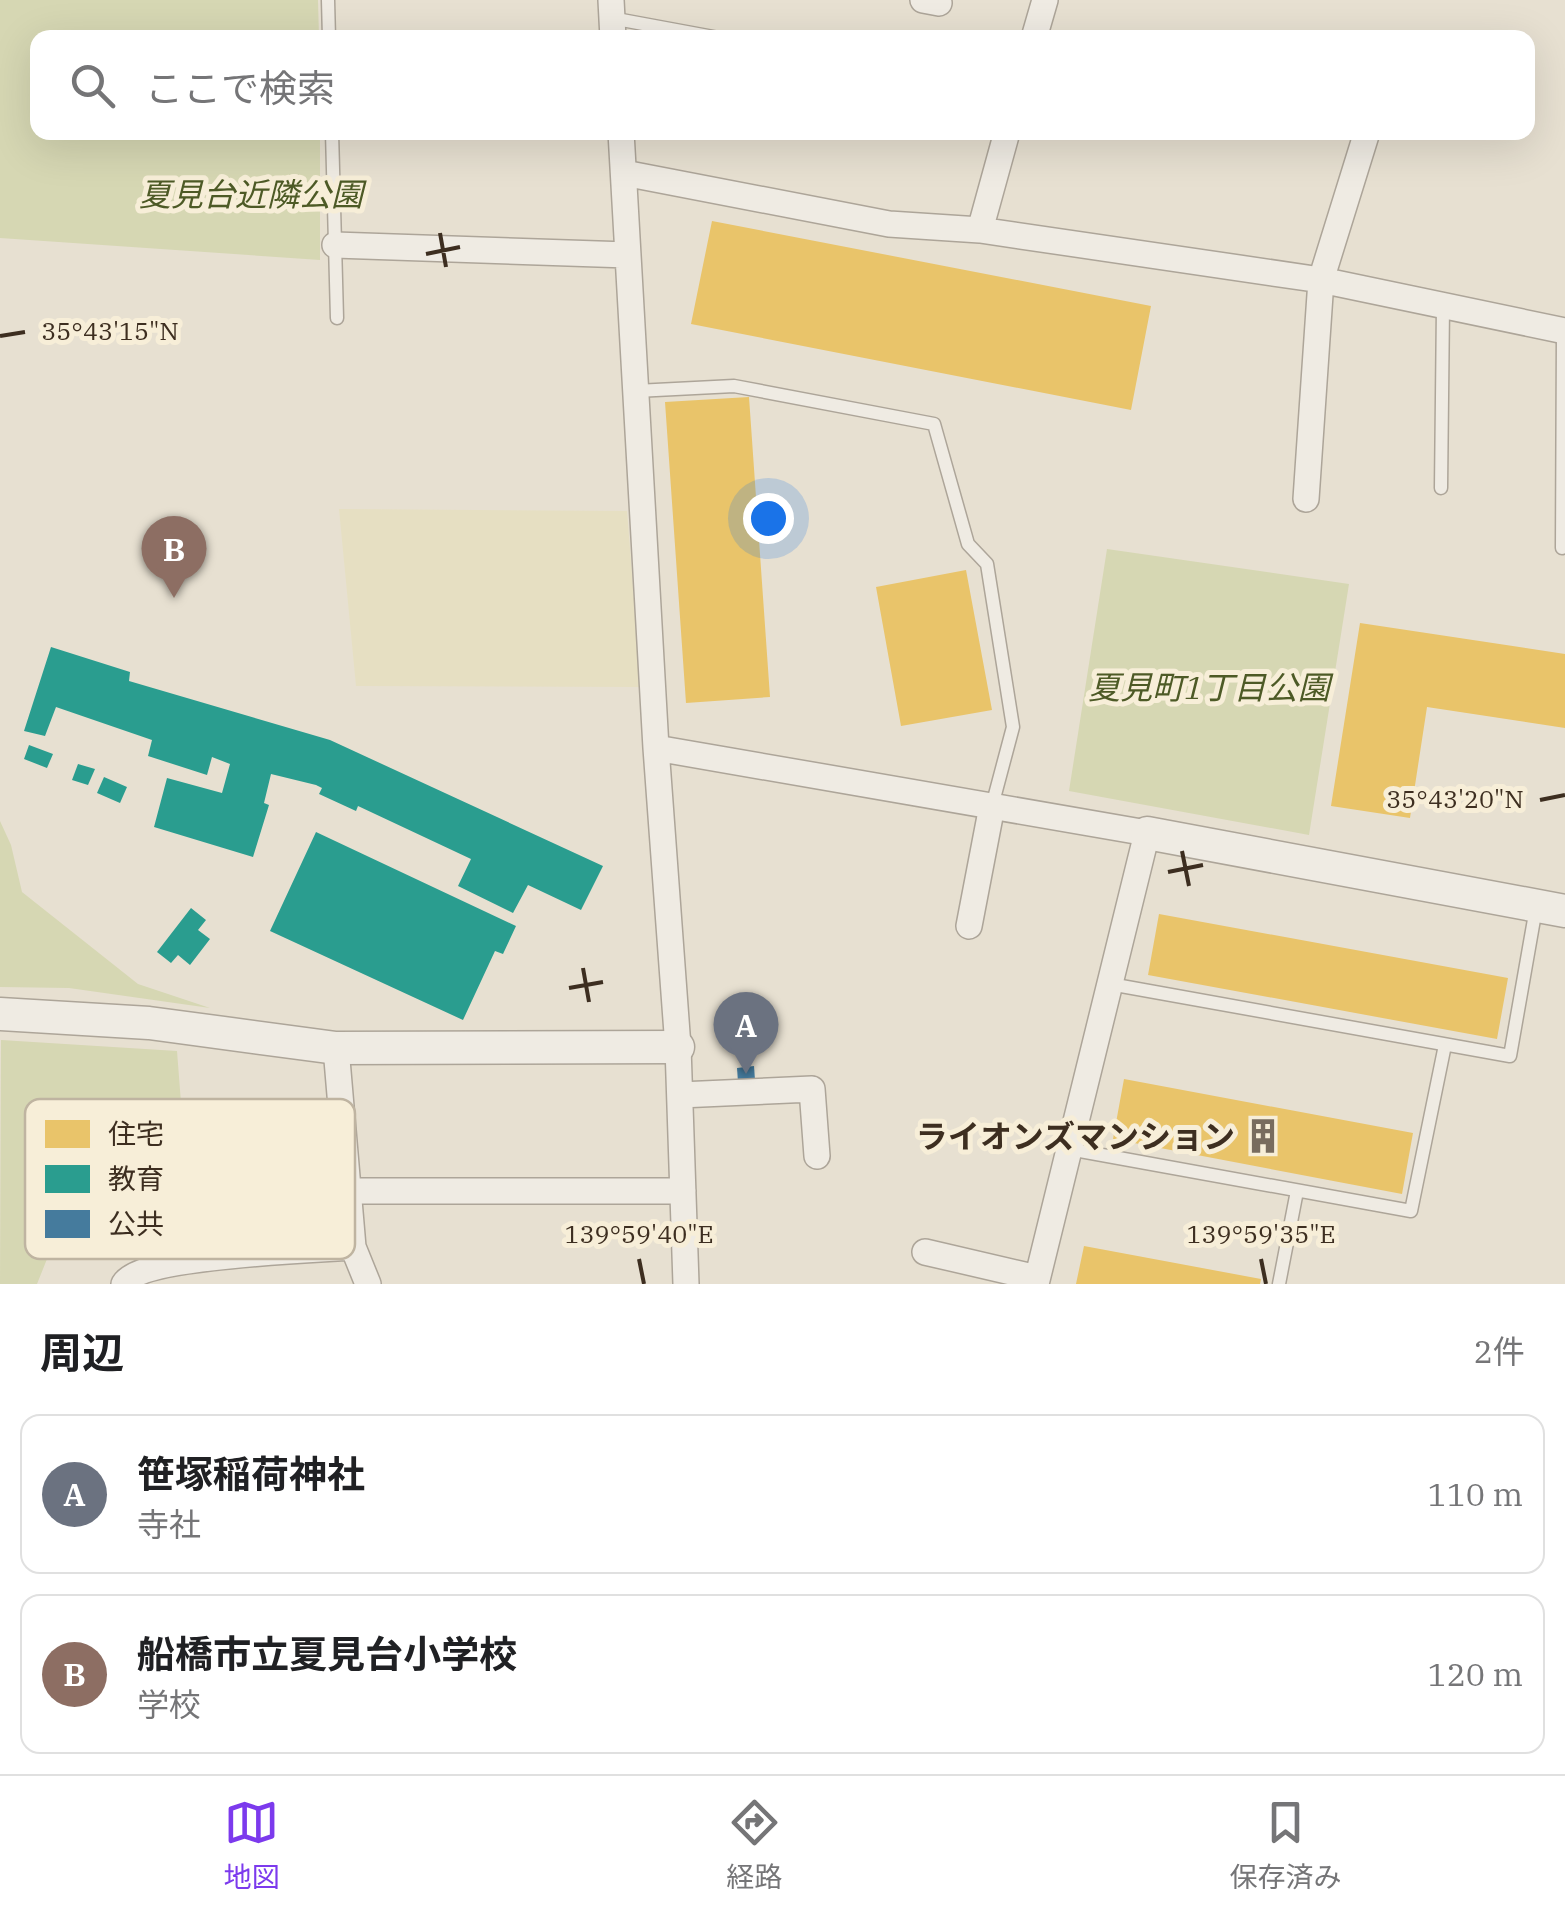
<!DOCTYPE html>
<html lang="ja">
<meta charset="utf-8">
<style>
body{margin:0;font-family:"IBM Plex Serif","Noto Sans JP",serif;background:#f2f2f2;color:#202124}
.you{position:absolute;left:768px;top:518px;width:35px;height:35px;margin:-25px;border:8px solid #fff;border-radius:50%;background:#1a73e8;box-shadow:0 0 0 15px #1a73e833}
.badge{display:grid;place-items:center;width:65px;height:65px;border-radius:50%;background:#7c3aed;color:#fff;font-size:32px;font-weight:700}
.pin{position:absolute;translate:-50% -82px;filter:drop-shadow(0 2px 5px #0008)}
.pin::after{content:'';position:absolute;top:52px;width:35px;height:30px;background:inherit;clip-path:polygon(0 0,100% 0,50% 100%)}
.list{margin:0;padding:0;list-style:none}
h2{display:flex;justify-content:space-between;align-items:center;height:130px;margin:0;padding:0 40px;font-size:42px}
h2 small{font-size:32px;font-weight:400;color:#757577}
.list li{display:grid;grid-template-columns:65px 1fr auto;gap:30px;align-items:center;box-sizing:border-box;height:160px;margin:0 20px 20px;padding:0 20px;border:2px solid #e0e0e0;border-radius:20px}
.list b{display:block;font-size:38px;white-space:nowrap}
.list p{margin:0;font-size:32px;white-space:nowrap;color:#757577}
.list em{font-size:32px;font-style:normal;color:#757577}
.icon{flex:none;width:55px;height:55px;fill:none;stroke:currentColor;stroke-width:2;stroke-linecap:round;stroke-linejoin:round}
.map{position:relative;flex:none;width:1565px;height:1284px;overflow:hidden}
.search{position:absolute;background:#fff;box-shadow:0 10px 40px #0002;left:30px;right:30px;top:30px;height:110px;display:flex;align-items:center;gap:25px;box-sizing:border-box;padding:0 35px;border-radius:20px;color:#757577;font-size:38px}
.sheet{height:490px;background:#fff}
nav{display:flex;justify-content:space-around;align-items:center;box-sizing:border-box;height:140px;border-top:2px solid #e0e0e0;background:#fff;font-size:28px;color:#757577}
nav a{display:grid;justify-items:center;gap:5px}
nav .on{color:#7c3aed}
.map>svg:first-child{display:block}
.farmland{fill:#e6dfc2}
.green{fill:#d6d7b3}
.homes{fill:#e9c46a}
.schools{fill:#2a9d8f}
.public{fill:#457b9d}
.lines{fill:none;stroke-linecap:round;stroke-linejoin:round}
.service-casing{stroke:#ada599;stroke-width:15}
.minor-casing{stroke:#ada599;stroke-width:28}
.tertiary-casing{stroke:#ada599;stroke-width:35}
.path{stroke:#c8c2b9;stroke-width:6;stroke-dasharray:8 5;stroke-linecap:butt}
.service{stroke:#efebe3;stroke-width:12}
.minor{stroke:#efebe3;stroke-width:25}
.tertiary{stroke:#efebe3;stroke-width:32}
.ticks{fill:none;stroke:#3d2e20;stroke-width:4}
.labels{text-anchor:middle;dominant-baseline:central;stroke-width:10;stroke-linejoin:round;paint-order:stroke}
.park-label{font-size:32px;font-style:italic;fill:#4d5a26;stroke:#f7eed8}
.poi-label{font-size:32px;font-weight:bold;fill:#3d2e20;stroke:#f7eed8;text-anchor:end}
.key{fill:#f7eed8;stroke:#bfb4a1;stroke-width:2.5}
.key-label{font-size:28px;fill:#3d2e20}
.ticks-label{font-size:25px;text-anchor:middle;fill:#3d2e20;stroke:#f7eed8;stroke-width:10;stroke-linejoin:round;paint-order:stroke}
</style>
<div class="map">
<svg width="1565" height="1284" viewBox="0 0 1565 1284">
<rect width="100%" height="100%" fill="#e7e0d1"/>
<path class="farmland" d="M339,509l288,2 14,176 -285,-1z"/>
<path class="green" d="M0,0h318l1,37 -281,1v94l282,1v127l-320,-22z
M1107,549l242,35 -40,251 -240,-44z
M0,821l11,24 11,47 116,92 72,24 -141,-20 -69,-1z
M1,1040l176,11 15,194 -56,9 -83,-10 -16,40h-37z"/>
<path class="homes" d="M712,221l439,85 -20,104 -440,-86z
M749,397l21,300 -84,6 -21,-301z
M966,570l26,140 -91,16 -25,-139z
M1360,623l205,31v74l-138,-21 -17,111 -79,-12z
M1159,914l349,64 -11,61 -349,-64z
M1124,1079l289,54 -11,61 -289,-55z
M1084,1246l177,33 -1,5h-184z"/>
<path class="schools" d="M51,647l79,25 -1,9 201,59 273,126 -22,44 -53,-25 -15,28 -55,-27 13,-27 -113,-53 -2,5 -37,-17 3,-6 -6,-3 -45,-11 -7,29 5,2 -16,52 -99,-30 13,-49 55,15 8,-29 -18,-7 -5,18 -59,-19 4,-16 -96,-33 -11,29 -21,-5z
M29,745l24,9 -6,14 -23,-9z
M78,764l17,5 -7,16 -16,-5z
M104,777l23,10 -7,16 -23,-10z
M316,832l200,94 -13,28 -8,-3 -32,69 -193,-89z
M191,908l15,12 -8,10 12,9 -20,26 -12,-10 -7,8 -14,-11z"/>
<path class="public" d="M754,1066l1,14 -17,2 -1,-14z"/>
<g class="lines">
<defs>
<path id="service" d="M328,0l1,38
M611,18l108,20
M332,132l5,186
M636,391l98,-5 200,38 34,120 19,20 26,163 -21,79
M1441,488l2,-182
M1562,548l1,-217
M1110,984l400,72 26,-148
M1069,1149l342,62 34,-166
M1279,1284l18,-93"/>
<path id="minor" d="M611,0l2,38
M923,0l16,3
M1034,38l11,-38
M621,132l35,616 22,299 8,237
M624,173l265,51 91,6 341,50 244,51
M980,230l27,-98
M335,245l293,10
M1306,499l15,-219 46,-148
M656,748l491,85 -111,451
M969,926l23,-120
M336,1048l17,199 15,37
M680,1095l132,-6 5,67
M348,1191h335
M925,1252l112,26
M124,1284c17,-29 190,-34 229,-37"/>
<path id="tertiary" d="M1147,833l418,78
M0,1014l149,9 187,25 342,-1"/>
</defs>
<use href="#service" class="service-casing"/>
<use href="#minor" class="minor-casing"/>
<use href="#tertiary" class="tertiary-casing"/>
<path class="path" d="M742,1040l3,24"/>
<use href="#service" class="service"/>
<use href="#minor" class="minor"/>
<use href="#tertiary" class="tertiary"/>
</g>
<path class="ticks" d="M440,233l6,34M426,254l34,-7M0,336l25,-4M1540,800l25,-5M1182,851l7,35M1168,872l35,-7M583,968l6,34M569,988l34,-6M639,1259l5,25M1261,1259l5,25"/>
<defs>
<symbol id="building-bare" viewBox="-9 -9 18 18"><path d="M-4-6H4V6H1V3H-1V6H-4ZM-2.5-4.3h1.7v1.8h-1.7ZM.8-4.3h1.7v1.8H.8ZM-2.5-1h1.7V.8h-1.7ZM.8-1h1.7V.8H.8Z" fill="#786c5e" stroke="#f7eed8" stroke-width="2.5" paint-order="stroke"/></symbol>
</defs>
<g fill-rule="evenodd">
<use href="#building-bare" x="1238" y="1111" width="50" height="50"/>
</g>
<g class="labels">
<g class="park-label">
<text x="251" y="194">夏見台近隣公園</text>
<text x="1209" y="687">夏見町1丁目公園</text>
</g>
<g class="poi-label">
<text x="1235" y="1136">ライオンズマンション</text>
</g>
</g>
<rect x="25" y="1099" width="330" height="160" rx="15" class="key"/>
<rect x="45" y="1120" width="45" height="28" fill="#e9c46a"/>
<rect x="45" y="1165" width="45" height="28" fill="#2a9d8f"/>
<rect x="45" y="1210" width="45" height="28" fill="#457b9d"/>
<g class="key-label">
<text x="108" y="1144">住宅</text>
<text x="108" y="1189">教育</text>
<text x="108" y="1234">公共</text>
</g>
<g class="ticks-label">
<text x="110" y="340">35°43'15"N</text>
<text x="1455" y="808">35°43'20"N</text>
<text x="639" y="1243">139°59'40"E</text>
<text x="1261" y="1243">139°59'35"E</text>
</g>
</svg>
<div class="you"></div>
<div class="pin badge" style="left:746px;top:1074px;background:#6b7280">A</div>
<div class="pin badge" style="left:174px;top:598px;background:#8d6e63">B</div>
<div class="search"><svg class="icon" aria-label="search" viewBox="0 0 24 24"><circle cx="10" cy="10" r="6"/><path d="M15 15l6 6"/></svg>ここで検索</div>
</div>
<section class="sheet">
<h2>周辺<small>2件</small></h2>
<ul class="list">
<li><span class="badge" style="background:#6b7280">A</span><div><b>笹塚稲荷神社</b><p>寺社</p></div><em>110 m</em></li>
<li><span class="badge" style="background:#8d6e63">B</span><div><b>船橋市立夏見台小学校</b><p>学校</p></div><em>120 m</em></li>
</ul>
</section>
<nav>
<a class="on"><svg class="icon" aria-label="map" viewBox="0 0 24 24"><path d="M3 6l6-2 6 2 6-2v14l-6 2-6-2-6 2zM9 4v14M15 6v14"/></svg>地図</a>
<a><svg class="icon" aria-label="directions" viewBox="0 0 24 24"><path d="M12 3l9 9-9 9-9-9zM9 14v-3h6M13 9l2 2-2 2"/></svg>経路</a>
<a><svg class="icon" aria-label="saved" viewBox="0 0 24 24"><path d="M7 4h10v16l-5-4-5 4z"/></svg>保存済み</a>
</nav>
